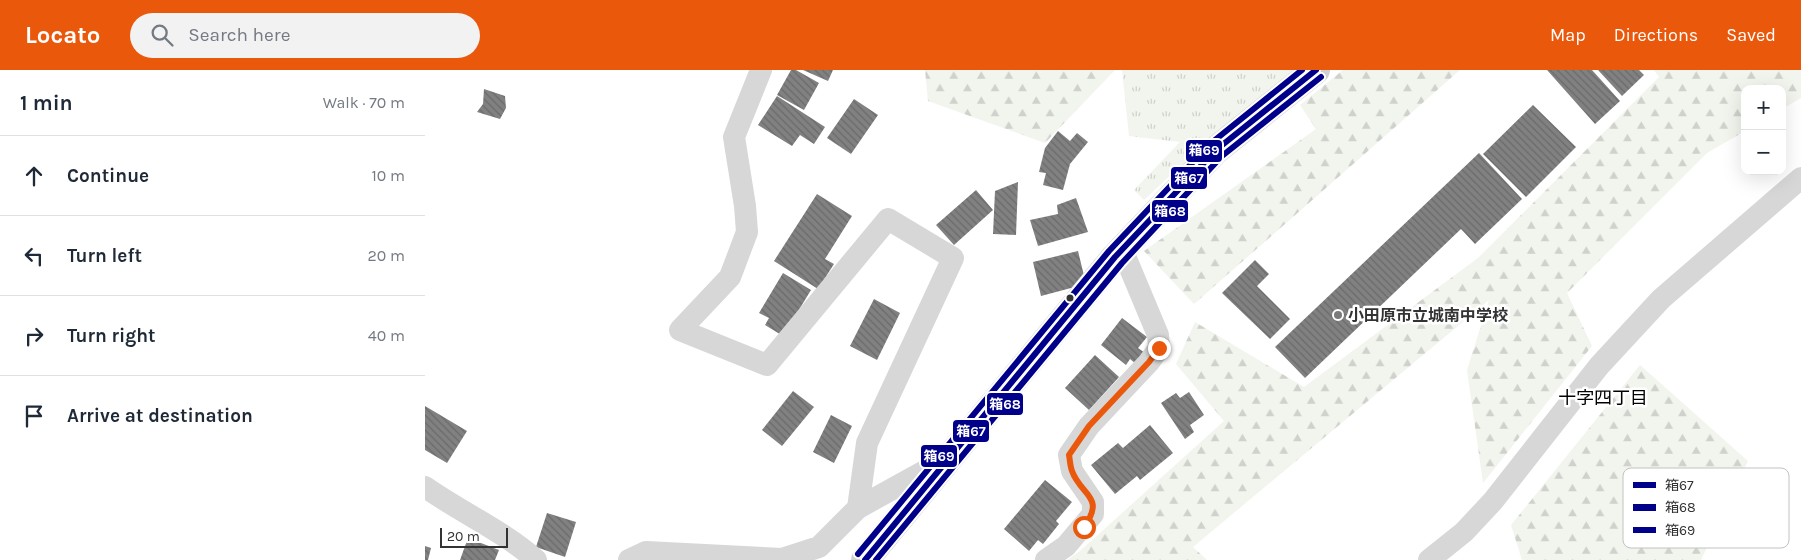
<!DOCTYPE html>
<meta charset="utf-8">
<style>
body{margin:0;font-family:Karla,"Noto Sans JP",sans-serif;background:#f2f2f3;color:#1f2937}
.controls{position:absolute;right:15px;top:15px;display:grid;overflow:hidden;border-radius:10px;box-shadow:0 5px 20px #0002}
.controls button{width:45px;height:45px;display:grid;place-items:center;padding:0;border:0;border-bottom:1px solid #e0e1e3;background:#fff;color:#1f2937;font:25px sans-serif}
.scale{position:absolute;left:15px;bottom:12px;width:68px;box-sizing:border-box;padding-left:5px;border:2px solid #333;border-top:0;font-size:14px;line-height:18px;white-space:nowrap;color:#333;-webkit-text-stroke:4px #fff;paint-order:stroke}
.stop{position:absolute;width:15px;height:15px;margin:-11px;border:4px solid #ea580c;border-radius:50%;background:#fff}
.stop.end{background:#ea580c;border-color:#fff;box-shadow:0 1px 5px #0008}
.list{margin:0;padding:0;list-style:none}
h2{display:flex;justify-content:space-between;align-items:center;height:65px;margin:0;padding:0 20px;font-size:21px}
h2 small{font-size:16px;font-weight:400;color:#747a83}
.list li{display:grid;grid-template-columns:32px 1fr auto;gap:15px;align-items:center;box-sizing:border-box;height:80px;padding:0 20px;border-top:1px solid #e0e1e3}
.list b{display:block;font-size:19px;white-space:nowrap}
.list em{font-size:16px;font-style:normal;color:#747a83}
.icon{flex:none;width:28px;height:28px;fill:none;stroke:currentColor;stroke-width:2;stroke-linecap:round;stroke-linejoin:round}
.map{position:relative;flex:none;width:1376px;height:490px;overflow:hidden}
header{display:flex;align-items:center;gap:30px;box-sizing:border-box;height:70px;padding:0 25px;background:#ea580c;color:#fff}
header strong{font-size:24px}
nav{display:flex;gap:28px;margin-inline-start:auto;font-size:18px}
.search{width:350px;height:45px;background:#f2f2f3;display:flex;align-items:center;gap:12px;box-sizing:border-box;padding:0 18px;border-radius:28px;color:#747a83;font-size:19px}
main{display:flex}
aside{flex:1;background:#fff}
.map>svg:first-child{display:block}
.forest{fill:url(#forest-firs)}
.park{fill:url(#park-tufts)}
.building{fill:url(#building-back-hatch)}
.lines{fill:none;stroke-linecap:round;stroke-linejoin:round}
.street{stroke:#d7d7d7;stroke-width:22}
.secondary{stroke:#d0d0d0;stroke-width:28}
.bus-1-casing{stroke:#fff;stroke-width:10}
.bus-2-casing{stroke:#fff;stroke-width:10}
.bus-3-casing{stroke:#fff;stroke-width:10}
.bus-1{stroke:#00008b;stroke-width:6}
.bus-2{stroke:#00008b;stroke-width:6}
.bus-3{stroke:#00008b;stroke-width:6}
.route{stroke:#ea580c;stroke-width:6}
.bus-dot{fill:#333;stroke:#fff;stroke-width:2}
.poi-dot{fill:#7a7a7a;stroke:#fff;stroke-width:2}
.labels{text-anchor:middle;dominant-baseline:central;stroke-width:5;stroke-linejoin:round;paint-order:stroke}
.poi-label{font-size:16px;font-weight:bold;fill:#333;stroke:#fff;text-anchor:start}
.neighbourhood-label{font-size:18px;fill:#000;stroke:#fff}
.key{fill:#fff;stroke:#c2c2c2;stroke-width:1}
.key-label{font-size:14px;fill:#333}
.line-badge{stroke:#fff;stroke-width:2}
.badge-label{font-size:14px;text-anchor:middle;font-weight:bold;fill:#fff}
</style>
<header>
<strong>Locato</strong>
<div class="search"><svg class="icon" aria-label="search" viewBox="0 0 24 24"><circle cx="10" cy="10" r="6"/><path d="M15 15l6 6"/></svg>Search here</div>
<nav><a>Map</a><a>Directions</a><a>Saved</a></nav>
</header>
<main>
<aside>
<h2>1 min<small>Walk · 70 m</small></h2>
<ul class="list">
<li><svg class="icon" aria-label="ahead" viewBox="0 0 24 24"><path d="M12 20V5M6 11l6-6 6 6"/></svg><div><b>Continue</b></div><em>10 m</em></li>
<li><svg class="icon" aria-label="left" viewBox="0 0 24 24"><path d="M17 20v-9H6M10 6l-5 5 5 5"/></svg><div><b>Turn left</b></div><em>20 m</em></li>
<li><svg class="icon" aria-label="right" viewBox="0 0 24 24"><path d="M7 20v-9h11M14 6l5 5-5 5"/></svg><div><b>Turn right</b></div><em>40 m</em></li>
<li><svg class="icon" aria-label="arrive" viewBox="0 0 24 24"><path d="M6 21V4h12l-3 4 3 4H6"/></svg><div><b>Arrive at destination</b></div></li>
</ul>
</aside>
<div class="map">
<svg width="1376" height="490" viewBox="0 0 1376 490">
<defs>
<pattern id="forest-firs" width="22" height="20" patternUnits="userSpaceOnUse" patternTransform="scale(1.25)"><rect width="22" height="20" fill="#f1f5ed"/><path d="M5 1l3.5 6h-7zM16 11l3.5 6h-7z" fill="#cfd2cc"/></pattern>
<pattern id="park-tufts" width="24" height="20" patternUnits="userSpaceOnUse" patternTransform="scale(1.25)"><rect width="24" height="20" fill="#f1f5ed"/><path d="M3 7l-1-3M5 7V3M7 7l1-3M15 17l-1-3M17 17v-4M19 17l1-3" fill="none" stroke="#cfd2cc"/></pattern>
<pattern id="building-back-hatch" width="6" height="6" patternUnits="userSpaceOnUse" patternTransform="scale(1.25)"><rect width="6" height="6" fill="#818181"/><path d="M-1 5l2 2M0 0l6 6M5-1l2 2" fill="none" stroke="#6a6a6a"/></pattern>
</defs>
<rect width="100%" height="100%" fill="#fff"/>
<path class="forest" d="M500,0h190l-70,73 -117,-42z
M918,0h117l-266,234 -50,-53 172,-122 -16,-24z
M1229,0h147v28l-19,11v-20h-37v42l-38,22 -140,140 25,53 -109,137 -16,-113 22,-70 -296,247 14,13h-140l13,-9 144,-130 -48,-57 19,-42 109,65 174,-129 181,-181z
M1215,295l108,96 -47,99h-179l-11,-35z"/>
<path class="park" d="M697,0h179l1,1 -127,100 -31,29 -10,-10 46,-48 -51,-6z"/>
<path class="building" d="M366,0h5l23,13 -15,27 -27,-15z
M378,0h30l-5,11z
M1122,0h45l28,31 -25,23z
M1173,0h41l5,5 -22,21z
M59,19l21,7 1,12 -6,11 -23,-7 6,-8z
M352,26l48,31 -11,17 -14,-9 -8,11 -34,-21z
M429,29l24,16 -27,39 -24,-16z
M1108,35l43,42 -50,50 -43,-43z
M633,61l12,10 7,-8 11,9 -18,22 -7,26 -20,-5 3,-12 -7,-1 6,-24z
M1054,83l43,46 -47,45 -14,-15 -156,149 -30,-31z
M593,112l-2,53 -23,-1 2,-43z
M551,120l17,20 -39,35 -18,-20z
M392,124l35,22 -27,43 9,5 -16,25 -44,-28z
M651,128l12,34 -50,14 -8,-26 28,-6 -1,-9z
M653,181l8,33 -45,12 -8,-34z
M830,190l14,14 -12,12 33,33 -20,20 -48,-46z
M358,203l28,17 -28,46 -18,-11 4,-7 -10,-5z
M449,229l26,14 -23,47 -27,-14z
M697,248l25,19 -9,11 7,5 -9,11 -6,-5 -4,6 -25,-20z
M670,285l24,22 -30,33 -24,-22z
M368,321l21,16 -32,39 -20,-16z
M764,322l15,23 -14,10 4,7 -9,7 -24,-36 15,-10 4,5z
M0,336l42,25 -20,32 -22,-13z
M406,345l21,11 -18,37 -21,-11z
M725,355l23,28 -33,27 -3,-4 -22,18 -24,-29 27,-22 5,5z
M620,410l27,22 -16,19 3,3 -16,20 -5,-4 -9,11 -25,-22z
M122,443l29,9 -11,35 -29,-10z
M43,468l31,12 -4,10h-35z
M0,476l6,2 -3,12h-3z"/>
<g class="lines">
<path class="street" d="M336,0l-27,67 11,69 2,26 -17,45 -50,53 87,35 121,-146 65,39 -86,185 -9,65
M0,417c37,26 77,43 111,73
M204,490l17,-8 136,7 37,-12 39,-39 85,-47
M621,490l20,-14 27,-32v-12l-21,-31 -3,-16 20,-29 60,-64 10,-14 -1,-13 -36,-86
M1004,490l35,-28 29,-31 106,-135 62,-67 140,-121"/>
<path class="secondary" d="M440,490l250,-303 101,-107 100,-80"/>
<defs>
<path id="bus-1" d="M440,490l250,-303 101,-107 100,-80"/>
<path id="bus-2" d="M451,490l246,-297 100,-107 99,-79"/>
<path id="bus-3" d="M433,484l251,-303 101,-107 92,-74"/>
</defs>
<use href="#bus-1" class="bus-1-casing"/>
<use href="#bus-2" class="bus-2-casing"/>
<use href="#bus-3" class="bus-3-casing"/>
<use href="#bus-1" class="bus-1"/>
<use href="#bus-2" class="bus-2"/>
<use href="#bus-3" class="bus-3"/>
</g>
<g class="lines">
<path class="route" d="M659,457c22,-31 -3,-31 -12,-56 -2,-5 -2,-11 -3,-16l20,-29 60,-64 10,-14"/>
</g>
<circle class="bus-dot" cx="645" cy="228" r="4.5"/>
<circle class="poi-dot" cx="913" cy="245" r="5"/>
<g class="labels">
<g class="poi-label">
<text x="923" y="245">小田原市立城南中学校</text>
</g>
<g class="neighbourhood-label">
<text x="1178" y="328">十字四丁目</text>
</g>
</g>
<rect x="1198" y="398" width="166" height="80" rx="8" class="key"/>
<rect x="1208" y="412" width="23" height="6" fill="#00008b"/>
<rect x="1208" y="434" width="23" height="7" fill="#00008b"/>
<rect x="1208" y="457" width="23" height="6" fill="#00008b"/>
<g class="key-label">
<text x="1240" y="420">箱67</text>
<text x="1240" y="442">箱68</text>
<text x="1240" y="465">箱69</text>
</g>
<g class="line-badge">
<rect x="760" y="69" width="38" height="24" rx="5" fill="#00008b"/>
<rect x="745" y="96" width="38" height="24" rx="5" fill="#00008b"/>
<rect x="726" y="129" width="38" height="24" rx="5" fill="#00008b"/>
<rect x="561" y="322" width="38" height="24" rx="5" fill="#00008b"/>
<rect x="527" y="349" width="38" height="24" rx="5" fill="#00008b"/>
<rect x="495" y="374" width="38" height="24" rx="5" fill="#00008b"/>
</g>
<g class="badge-label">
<text x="779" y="85">箱69</text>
<text x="764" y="113">箱67</text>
<text x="745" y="146">箱68</text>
<text x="580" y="339">箱68</text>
<text x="546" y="366">箱67</text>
<text x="514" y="391">箱69</text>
</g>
</svg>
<div class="controls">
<button>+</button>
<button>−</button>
</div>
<div class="scale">20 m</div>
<div class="stop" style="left:659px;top:457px"></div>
<div class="stop end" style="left:734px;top:278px"></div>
</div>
</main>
